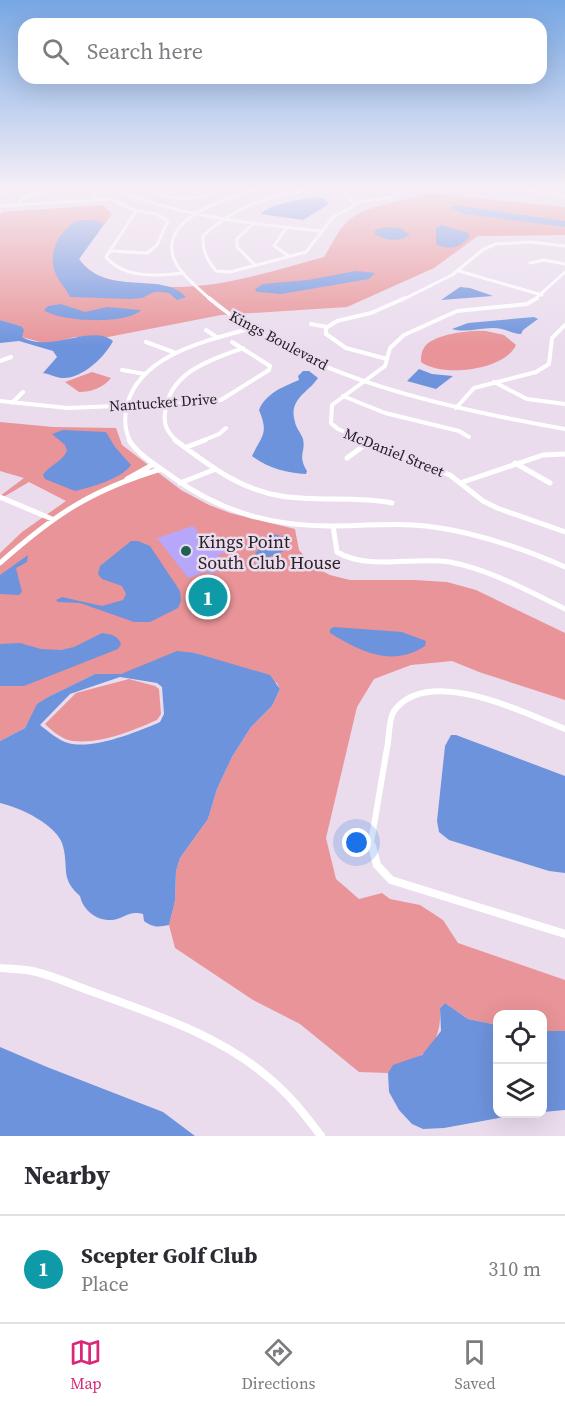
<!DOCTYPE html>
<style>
body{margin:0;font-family:"Source Serif 4",serif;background:#f7f7f7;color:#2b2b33}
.controls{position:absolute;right:18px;bottom:18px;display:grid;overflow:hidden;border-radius:12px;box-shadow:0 6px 24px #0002}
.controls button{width:54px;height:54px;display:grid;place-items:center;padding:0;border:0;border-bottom:2px solid #e1e1e2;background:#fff;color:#2b2b33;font:30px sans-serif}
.you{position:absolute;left:357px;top:843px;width:21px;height:21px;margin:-15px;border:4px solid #fff;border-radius:50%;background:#1a73e8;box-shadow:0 0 0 9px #1a73e833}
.badge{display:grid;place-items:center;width:39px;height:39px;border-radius:50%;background:#db2777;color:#fff;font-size:20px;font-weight:700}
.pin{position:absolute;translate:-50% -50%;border:3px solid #fff;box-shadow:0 2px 6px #0006}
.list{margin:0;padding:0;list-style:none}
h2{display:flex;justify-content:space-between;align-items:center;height:78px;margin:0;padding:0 24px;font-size:26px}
h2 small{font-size:20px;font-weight:400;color:#7c7c81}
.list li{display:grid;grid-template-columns:39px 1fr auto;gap:18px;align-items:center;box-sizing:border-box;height:108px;padding:0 24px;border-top:2px solid #e1e1e2}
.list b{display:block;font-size:22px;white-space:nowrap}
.list p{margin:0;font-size:20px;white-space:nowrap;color:#7c7c81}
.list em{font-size:20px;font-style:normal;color:#7c7c81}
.icon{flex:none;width:33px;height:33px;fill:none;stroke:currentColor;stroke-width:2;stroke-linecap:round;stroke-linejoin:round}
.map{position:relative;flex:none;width:565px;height:1136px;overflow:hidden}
.search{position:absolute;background:#fff;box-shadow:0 6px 24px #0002;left:18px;right:18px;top:18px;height:66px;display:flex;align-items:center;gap:15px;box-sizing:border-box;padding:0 21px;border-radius:18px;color:#7c7c81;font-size:22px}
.sheet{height:186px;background:#fff}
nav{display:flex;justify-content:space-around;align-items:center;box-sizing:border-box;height:84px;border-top:2px solid #e1e1e2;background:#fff;font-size:16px;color:#7c7c81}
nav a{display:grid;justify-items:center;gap:3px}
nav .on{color:#db2777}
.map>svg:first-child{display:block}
.green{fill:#e89498}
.water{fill:#6e93dd;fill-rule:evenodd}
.building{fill:#b6a7fa}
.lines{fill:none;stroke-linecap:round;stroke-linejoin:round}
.street-far4{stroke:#fff;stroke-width:3}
.street-far3{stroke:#fff;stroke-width:4}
.street-far2{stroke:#fff;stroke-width:5}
.street-far1{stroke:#fff;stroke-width:6}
.street{stroke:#fff;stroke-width:8}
.poi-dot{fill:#1d6355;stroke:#eadced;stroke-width:2}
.labels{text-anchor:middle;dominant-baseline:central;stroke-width:5;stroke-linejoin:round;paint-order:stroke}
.far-street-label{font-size:15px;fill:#262127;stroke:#eadced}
.poi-label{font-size:18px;fill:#262127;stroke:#eadced;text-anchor:start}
</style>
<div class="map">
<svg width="565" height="1136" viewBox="0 0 565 1136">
<rect width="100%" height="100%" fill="#eadced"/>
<path class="green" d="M428,193l137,14v28l-87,1 -44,32 -87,39 -126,8 -113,22h-33l-28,7 -25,-7 -1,-11 -21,-6v-106l3,-2 100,-7 9,9 -33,45c14,19 33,22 56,24 14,2 28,4 41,4 50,0 100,-17 148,-30 7,-11 14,-27 24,-36 18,-17 56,-19 80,-28z
M486,331l18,4 12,10c-11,25 -73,33 -95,17 0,-4 0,-10 3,-14 8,-14 46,-18 62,-17z
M92,372l19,6c-8,10 -20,14 -32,14l-14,-10z
M0,422l53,5 63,1 6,17 59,45 28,15 21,8 65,16 4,21 15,17 16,8 20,5h64l33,2 29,8 89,43v67l-86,-28 -27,-11 -41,4 -37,14 -17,28 -31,131 10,41 23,20 23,-6 8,6 30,6 23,15 15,23 107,37v51h-22l-1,-17h-44l-1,11 -29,-6 -23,-16 -5,5c1,18 -2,36 -19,47 -12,8 -24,5 -33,18l-29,-1 -59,-48 -47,-24 -78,-52 -6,-23 6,-24 1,-30 4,-13 28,-39 9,-30 15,-32 19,-30 21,-21 8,-17 -3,-6 -82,-30 -74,21h-26l-47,23 -10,7 -13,24 -25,13v-188l22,-21 44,-31 -37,-19 -29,17v-3l24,-18 -24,-7z
M129,679l26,7 4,3 2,25 -4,6c-25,11 -56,24 -84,21 -10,-1 -21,-10 -28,-17l31,-31z"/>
<path class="water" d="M316,197l8,1 5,6 -26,16 -42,-6c8,-10 41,-15 55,-17z
M456,205l109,16v6l-100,-13 -15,-6z
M80,220h15l9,4 -25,35c27,39 83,11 107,38l-9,3 -8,-7 -8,-1h-7l-12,6 -12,1 -60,-2c-4,-9 -12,-16 -15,-25 -8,-20 6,-45 25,-52z
M441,225l27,8 2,3c-10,12 -20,15 -34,8v-16z
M389,227l11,1 10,7c-10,7 -25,6 -35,-1v-4z
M356,271l19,2 -6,6 -88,15 -24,-2 -2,-3 8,-5 45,-4z
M460,287l10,1 23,8 -52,4z
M61,304l24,8 22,-5 34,3c-14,15 -81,12 -97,0l4,-4z
M534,317l4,2 -15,11 -2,4c-7,0 -12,-3 -19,-5 -16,-4 -34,5 -50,0l16,-6z
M0,320l21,6 3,4 -2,7c28,17 69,-14 91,4 -8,16 -32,39 -52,37 -6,-1 -12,-4 -18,-5l14,-16 -4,-6 -34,-10 -19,2z
M419,369l13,5 21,2 -17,13 -29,-8z
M303,371h6l9,7c-10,15 -30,21 -23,44 1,6 6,11 8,17 3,14 -6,15 4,32l-1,3c-19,-1 -39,-6 -54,-18 10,-21 17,-22 7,-46 7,-17 24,-23 40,-30l-1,-4z
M63,430l43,2 9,15 16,18c-10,14 -39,22 -56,26l-30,-12 -2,-4c6,-10 18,-12 24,-24l-2,-6 -13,-11z
M274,534l16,5 -1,8c-7,7 -27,14 -36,10l4,-6z
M131,541h7l12,5 30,45 1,10 -3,7 -28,14h-16l-54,-19 -22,-1 -2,-2 6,-3 40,9 21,-6 3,-6 -4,-8 -20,-7 -4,-5 2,-8z
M28,555l-1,7 -11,6 6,24 -3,3 -19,-1v-19z
M334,627l68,5 24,9 -1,5c-33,22 -65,5 -95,-13v-4z
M102,633c8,1 16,2 19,11l-3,5 -94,37h-24v-42l20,-1 21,6 20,1 13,-3z
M177,651l18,2 75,22 10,14 -8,17 -21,21 -19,30 -15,32 -9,30 -28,39 -4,13 -1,30 -6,24c-10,2 -16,3 -25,-4l-1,-7c-15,-4 -19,5 -31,6 -16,1 -29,-10 -32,-24 -20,-18 -11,-26 -17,-50 -5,-21 -44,-39 -63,-43v-62l25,-13 12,-24 11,-7 47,-23h26zM120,677l37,6 5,4 2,27 -4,8c-23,10 -67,28 -92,21 -10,-3 -19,-11 -28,-18l30,-31z
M451,735h5l109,41v97l-16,-2 -100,-31 -10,-8 -2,-11 8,-75z
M445,1003l23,16 29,6 1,89h23l-77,14 -21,1 -11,-5 -13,-14 -10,-18 -1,-19 5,-8 29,-10 19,-24 -1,-23z
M542,1031h23v79l-22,2z
M0,1047l47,20 116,45 32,24h-195z"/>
<path class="building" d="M193,526l18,23 8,-4 7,7 -8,3 11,12 -19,7 -3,-3 -19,7 -31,-40z
M214,590l6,13 -24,2v-8h4v-6z"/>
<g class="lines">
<path class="street-far4" d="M83,187l11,7 2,5
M112,187c58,29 144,37 209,44
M139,187c26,11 47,16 74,6l-7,-6
M332,187c-48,5 -93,14 -129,49 -1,14 4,24 13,35l14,1 76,-20 27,-35 22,-12 -16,-18
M508,187l57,9
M0,193l21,-6
M353,203l39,-6 20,-10
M20,205l1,-6 36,-12
M0,206l111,-7 25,12 -30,46c18,22 52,19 78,16
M254,223l-17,16v8l18,18
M287,227l-13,19 15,10
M112,251l35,2 10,-8 11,-24 -12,-7 -20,-3
M530,263l14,-3 21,4
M459,271l83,24
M211,300c-12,-11 -31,-26 -37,-41 -17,-43 62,-64 91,-72
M402,300l50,-25 32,-26 12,-5 34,-2 35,4
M534,300l31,-28"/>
<path class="street-far3" d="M209,298c95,80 237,110 356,131
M311,324l16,3
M206,330l12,8
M146,342l30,11
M387,359l-41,-11 -20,-14v-6l11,-7 34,-8 34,-15
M0,361l11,-4
M122,370l23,4
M494,382l33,17 38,5
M343,396l42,17 74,18 10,6
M0,401l68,7 144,-6 9,-2 48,-30 1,-4 -38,-24
M12,403l11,-11
M456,408l18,-20 62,-16 13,-8 3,-26 13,-13
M130,441c-6,-12 -6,-23 -3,-36 13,-51 82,-65 125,-77
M177,441c-9,-8 -14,-16 -12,-28 4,-41 45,-53 78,-65
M202,441l17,-7 7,-6
M367,441l-29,-12 -7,-6 1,-18 53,-39 5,-18 14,-13 53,-24 70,-7 10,-6"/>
<path class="street-far2" d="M129,440c10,16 29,26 45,38 49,35 101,49 161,48 31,0 61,-4 91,0 49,6 94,21 139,41
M175,440c32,24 65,50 106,56 37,6 74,0 111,7
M364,440l86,35 33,26 14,7 68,24
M187,447l18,-7
M347,458l22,-16
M515,463l35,20
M127,479l27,-15
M463,482l80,-27 22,-1
M180,483l36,-14
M0,497l52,22
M333,526l4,26c32,19 77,4 113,10 41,8 78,29 115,47
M0,563c54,-48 91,-73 161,-94"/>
<path class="street-far1" d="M373,848l-2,-6c6,-33 11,-66 17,-99 1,-9 1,-24 6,-32 34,-47 130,2 171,18"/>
<path class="street" d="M372,846l5,19 14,15 174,54
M0,968c10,1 22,1 32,3 20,4 41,14 61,21 60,22 127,43 176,86 21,17 36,37 52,58"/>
</g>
<linearGradient id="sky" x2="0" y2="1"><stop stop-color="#77a7e4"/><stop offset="0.54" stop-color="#f6eff7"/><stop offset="1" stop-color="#f6eff7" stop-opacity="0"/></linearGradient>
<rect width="565" height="346" fill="url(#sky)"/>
<circle class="poi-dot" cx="186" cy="551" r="6"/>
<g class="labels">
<g class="far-street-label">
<text transform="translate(279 340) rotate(28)">Kings Boulevard</text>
<text transform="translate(163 402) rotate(-4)">Nantucket Drive</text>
<text transform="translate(394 452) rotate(22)">McDaniel Street</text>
</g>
<g class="poi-label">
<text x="198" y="541">Kings Point<tspan x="198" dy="21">South Club House</tspan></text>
</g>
</g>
</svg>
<div class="controls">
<button><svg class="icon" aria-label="locate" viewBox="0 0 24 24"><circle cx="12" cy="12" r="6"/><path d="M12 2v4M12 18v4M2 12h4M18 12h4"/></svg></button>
<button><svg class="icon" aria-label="layers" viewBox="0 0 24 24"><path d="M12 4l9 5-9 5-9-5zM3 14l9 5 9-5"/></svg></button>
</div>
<div class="you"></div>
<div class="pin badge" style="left:208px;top:597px;background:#0f9aa8">1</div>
<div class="search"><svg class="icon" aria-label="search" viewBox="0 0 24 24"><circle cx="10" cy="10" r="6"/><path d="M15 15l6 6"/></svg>Search here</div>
</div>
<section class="sheet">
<h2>Nearby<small></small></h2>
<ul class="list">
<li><span class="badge" style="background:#0f9aa8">1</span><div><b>Scepter Golf Club</b><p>Place</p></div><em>310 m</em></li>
</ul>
</section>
<nav>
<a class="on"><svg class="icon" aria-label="map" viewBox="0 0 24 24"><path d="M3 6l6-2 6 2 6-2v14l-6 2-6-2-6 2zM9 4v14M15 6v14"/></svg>Map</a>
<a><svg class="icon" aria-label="directions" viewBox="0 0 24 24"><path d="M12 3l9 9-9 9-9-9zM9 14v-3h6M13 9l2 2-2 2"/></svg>Directions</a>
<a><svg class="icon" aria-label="saved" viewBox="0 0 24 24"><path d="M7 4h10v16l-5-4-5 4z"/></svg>Saved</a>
</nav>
